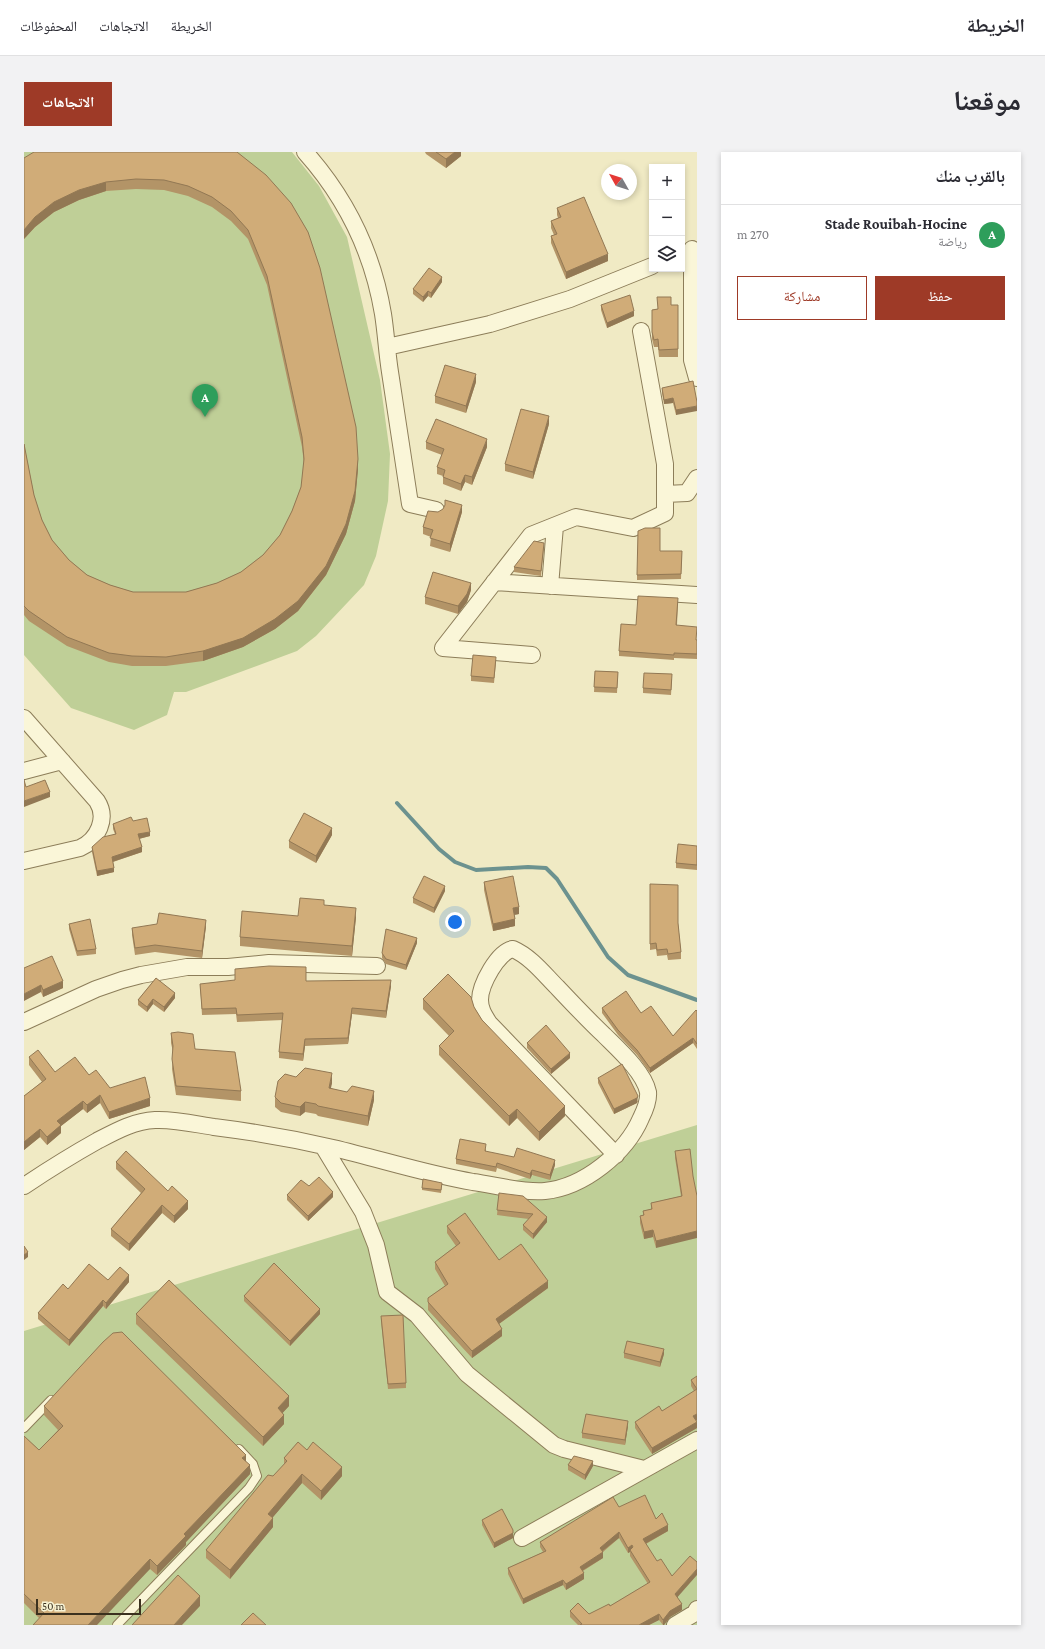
<!DOCTYPE html>
<html lang="ar">
<meta charset="utf-8">
<style>
body{margin:0;font-family:"Crimson Pro","Noto Naskh Arabic",serif;background:#f2f2f3;color:#2b2b33;direction:rtl}
.controls{position:absolute;right:12px;top:12px;display:grid;overflow:hidden;border-radius:0px;box-shadow:0 2px 6px #0003}
.controls button{width:36px;height:36px;display:grid;place-items:center;padding:0;border:0;border-bottom:1px solid #e1e1e2;background:#fff;color:#2b2b33;font:20px sans-serif}
.compass{position:absolute;left:577px;top:12px;width:36px;height:36px;border-radius:50%;background:#fff;box-shadow:0 2px 6px #0003;rotate:309deg}
.scale{position:absolute;left:12px;bottom:10px;width:105px;box-sizing:border-box;padding-left:4px;border:2px solid #3b311e;border-top:0;font-size:11px;line-height:14px;white-space:nowrap;color:#3b311e;-webkit-text-stroke:3px #f7f3d4;paint-order:stroke}
.you{position:absolute;left:431px;top:770px;width:14px;height:14px;margin:-10px;border:3px solid #fff;border-radius:50%;background:#1a73e8;box-shadow:0 0 0 6px #1a73e833}
.badge{display:grid;place-items:center;width:26px;height:26px;border-radius:50%;background:#9e3a27;color:#fff;font-size:13px;font-weight:700}
.pin{position:absolute;translate:-50% -33px;filter:drop-shadow(0 1px 2px #0008)}
.pin::after{content:'';position:absolute;top:21px;width:14px;height:12px;background:inherit;clip-path:polygon(0 0,100% 0,50% 100%)}
.list{margin:0;padding:0;list-style:none}
h2{display:flex;justify-content:space-between;align-items:center;height:52px;margin:0;padding:0 16px;font-size:17px}
h2 small{font-size:13px;font-weight:400;color:#7c7c81}
.list li{display:grid;grid-template-columns:26px 1fr auto;gap:12px;align-items:center;box-sizing:border-box;height:60px;padding:0 16px;border-top:1px solid #e1e1e2}
.list b{display:block;font-size:15px;white-space:nowrap}
.list p{margin:0;font-size:13px;white-space:nowrap;color:#7c7c81}
.list em{font-size:13px;font-style:normal;color:#7c7c81}
.actions{display:flex;gap:8px;padding:12px 16px}
.actions a{flex:1;padding:9px 0;border:1px solid #9e3a27;border-radius:0px;text-align:center;font-size:14px;color:#9e3a27}
.actions .main{background:#9e3a27;color:#fff}
.icon{flex:none;width:22px;height:22px;fill:none;stroke:currentColor;stroke-width:2;stroke-linecap:round;stroke-linejoin:round}
.map{position:relative;flex:none;width:673px;height:1473px;overflow:hidden;direction:ltr;border-radius:0px}
header{display:flex;align-items:center;gap:24px;box-sizing:border-box;height:56px;padding:0 20px;background:#fff;border-bottom:1px solid #e1e1e2}
header strong{font-size:19px}
nav{display:flex;gap:22px;margin-inline-start:auto;font-size:14px}
.intro{display:flex;align-items:center;justify-content:space-between;box-sizing:border-box;height:96px;padding:0 24px}
h1{margin:0;font-size:28px}
.button{padding:10px 18px;border-radius:0px;background:#9e3a27;color:#fff;font-size:14px;font-weight:700}
main{display:flex;gap:24px;padding:0 24px}
aside{flex:1;background:#fff;border-radius:0px;box-shadow:0 2px 6px #0003}
.map>svg:first-child{display:block}
.green{fill:#bfcf97}
.lines{fill:none;stroke-linecap:round;stroke-linejoin:round}
.stream{stroke:#6c928f;stroke-width:4}
.lane-casing{stroke:#8c7d59;stroke-width:10}
.street-casing{stroke:#8c7d59;stroke-width:18}
.lane{stroke:#faf6d8;stroke-width:8}
.street{stroke:#faf6d8;stroke-width:16}
.wall{fill:#b39467}
.shaded-wall{fill:#927854}
.building{fill:#d0ac78;stroke:#927854}
</style>
<header>
<strong>الخريطة</strong>
<nav><a>الخريطة</a><a>الاتجاهات</a><a>المحفوظات</a></nav>
</header>
<div class="intro"><h1>موقعنا</h1><a class="button">الاتجاهات</a></div>
<main>
<aside>
<h2>بالقرب منك<small></small></h2>
<ul class="list">
<li><span class="badge" style="background:#2e9e5b">A</span><div><b>Stade Rouibah-Hocine</b><p>رياضة</p></div><em>270 m</em></li>
</ul>
<div class="actions"><a class="main">حفظ</a><a>مشاركة</a></div>
</aside>
<div class="map">
<svg width="673" height="1473" viewBox="0 0 673 1473">
<rect width="100%" height="100%" fill="#f0eac4"/>
<path class="green" d="M0,0h268l27,34 28,51 33,143 10,74 -2,47 -12,55 -12,29 -48,51 -19,15 -111,41h-12l-7,23 -33,15 -63,-22 -47,-53z
M673,973v500h-673v-294z"/>
<g class="lines">
<path class="stream" d="M373,651l42,46 16,13 21,8 52,-3 18,1 11,11 51,78 20,18 69,25"/>
<defs>
<path id="lane" d="M0,1276l27,-28
M93,1473l132,-137 8,-12 -4,-12 -14,-15"/>
<path id="street" d="M281,0c41,46 68,102 78,162 3,19 4,39 7,58 7,44 13,88 20,132l26,6
M668,97v111l5,18
M363,195l103,-23 80,-25 82,-33
M641,342l22,-1 10,-15
M470,430l203,13
M526,434l5,-60
M419,496l88,-113 45,-18 57,11 32,-15v-49l-24,-133
M419,496l89,7
M0,566l73,83c11,17 1,39 -17,47l-56,13
M0,619l38,-10
M0,870l72,-33 26,-9 19,-5 46,-8h41l41,-4 108,3
M299,994l40,66 13,33 11,47 30,23 50,59 87,71 10,4 80,20
M0,1034c24,-16 48,-31 73,-45 19,-10 37,-20 58,-21 19,-1 40,4 59,7 40,5 80,12 119,21 47,11 93,26 140,34 22,3 50,11 72,9 39,-4 81,-38 96,-73 4,-8 8,-17 7,-26 -4,-20 -30,-43 -44,-57 -16,-15 -31,-31 -47,-48 -13,-13 -26,-30 -44,-38 -15,2 -33,36 -33,51 0,9 4,15 9,23l127,132
M498,1386l175,-98
M651,1473l20,-12 2,-4"/>
</defs>
<use href="#lane" class="lane-casing"/>
<use href="#street" class="street-casing"/>
<use href="#lane" class="lane"/>
<use href="#street" class="street"/>
</g>
<path class="wall" d="M213,0l121,317 -3,32 -9,33 -20,41 -28,36 -23,18 -32,18 -40,14 -37,5h-34l-23,-4 -42,-16 -38,-25 -5,-6v-171l10,51 8,25 10,20 17,20 18,15 23,10 23,7h53l31,-9 24,-11 22,-17 17,-20 12,-24 9,-24 3,-23 -2,-17 -35,-162 -19,-46 -17,-18 -19,-14 -24,-11 -24,-6 -28,-1 -30,2 -27,9 -25,12 -19,15 -11,12v-81z
M401,0h36v4l-15,12 -20,-14z
M533,56l51,53 -42,18 -15,-36v-7l3,-1 -3,-7v-7l7,-3 -1,-3z
M418,130l-11,16 -3,-2 -5,6 -10,-8v-5z
M577,153l33,11 -27,12 -6,-18z
M647,153h7v52h-19l-1,-10h-4l-2,-8v-29l5,-1z
M452,230l-10,31 -31,-10v-7z
M638,236l35,14 -21,13 -3,-12 -9,1 -2,-11z
M525,272l-16,55 -28,-8v-7z
M402,290l61,5 -15,38 -7,-3 -4,9 -18,-7v-8l-6,-2v-7l5,-12 -16,-6z
M414,360h24l-12,40 -20,-6 1,-9 -8,-3v-7z
M520,396l-3,28 -27,-4v-5z
M636,399h22l-1,28 -44,1v-5z
M447,438l-4,12 -9,12 -33,-10v-7z
M654,451l-1,22 20,15v19l-23,-1v2l-55,-4v-5l17,-26z
M472,510l-2,21 -23,-2v-5z
M571,519l23,1 -1,21 -23,-1z
M648,527l-1,16 -28,-2v-5z
M109,669l17,15 -11,3 3,13 -29,10 1,10 -17,4 -5,-24v-5l23,-13 -2,-5v-5z
M308,683l-16,28 -27,-15v-7z
M673,694v24l-21,-2v-5z
M460,730l35,32 -5,1 1,11 -22,5 -9,-41z
M626,732l28,39 3,29v7l-13,1 -1,-5 -10,1 -1,-7 -6,1z
M421,739l-11,22 -21,-10v-5z
M300,753l32,12 -4,39 -112,-10v-9l58,-21z
M45,772l27,25v5l-19,2 -8,-27z
M182,774l-4,32 -47,-6 -20,3 -3,-20v-7z
M393,791l-11,27 -20,-6 -4,-6v-5z
M0,816l39,20 -20,9 -2,-5z
M132,826l19,20 -11,14 -11,-8 -6,8 -9,-7v-5z
M282,829l85,5 -5,32 -34,-4 -4,30 -43,2 -2,15 -24,-3v-6l4,-32 -46,2 -1,-8 -34,1 -2,-31z
M399,847l51,8 8,13 83,96 -26,25 -22,-23 -8,8 -70,-71v-9l10,-10 -26,-27z
M578,856l39,5 32,23 24,-25v38l-4,-6 -43,30 -13,-18 -19,-20 -16,-22z
M147,881l24,16 46,42v10l-65,-6 -4,-26 1,-17 -2,-9z
M503,891l43,15 -19,16 -24,-26z
M5,905l26,15 34,3 21,13 40,18 -41,13 -9,-16 -13,10 -4,-4 -22,17v7l-14,12 -7,-8 -16,13v-54l18,-14 -13,-17z
M574,926l40,23 -1,2 -23,11 -16,-31z
M308,931l-2,5 44,12 -6,26 -50,-10 -2,-2 -11,-2 -5,4 -19,-4 -6,-5v-10z
M462,997v3l69,13 -5,15 -18,-5 -2,4 -33,-11 -1,4 -40,-8v-5z
M651,999l18,25 -37,72 -3,-11 -9,2 -4,-16v-7l3,-1v-4l8,-2v-6l30,-7 -6,-38z
M92,1010l52,29 20,18 -14,14 -12,-10 -33,38 -18,-15v-7l30,-36 -25,-24z
M418,1033l-1,8 -19,-3v-2z
M285,1034l24,11 -25,24 -21,-21v-5z
M475,1041l48,29 -14,17 -10,-9v-5l6,-6 -32,-4z
M423,1074l52,34 49,28 -49,36 3,12 -30,22 -44,-48v-12l17,-12 -10,-17v-7l21,-16 -9,-13z
M84,1128l21,2 -23,27 -3,-3 -34,40 -31,-27v-6l30,-24z
M220,1144l76,18 -30,32 -46,-45z
M112,1162l153,92 -7,7 2,11 -21,22 -127,-122z
M357,1164l25,67v5l-18,1 -7,-68z
M600,1201l40,1 -4,13 -36,-9z
M673,1224v44l-1,1 1,7 -45,26 -17,-26v-6l27,-11 32,-20 -3,-5v-6z
M20,1254l202,55 4,13 -64,68v3l-29,30 -7,-6 -111,49 -15,-15v-167l15,14 19,-20 -14,-15z
M604,1274l-3,19 -43,-7v-5z
M283,1298l35,26 -21,24 -19,-17 -30,35 1,9 -43,52 -24,-21v-8l78,-85v-7z
M544,1313l25,1 -8,14 -17,-10z
M595,1355l37,12 12,12 -22,13 31,53 5,13 -12,7 -6,8h-1l-4,-5 -10,5h-71l-8,-8v-6l19,3 21,-8 38,-22 -18,-28v-4l-2,1 -9,-15 -16,14v6l-20,13 1,8 -18,11 -3,-5 -40,19 -15,-30v-6l35,-16 -3,-5v-5z
M458,1368l31,15v3l-19,10 -12,-23z"/>
<path class="shaded-wall" d="M431,0h6v4l-15,12v-9z
M82,30v9l-27,9 -25,12 -19,15 -11,12v-9l11,-13 19,-15 25,-12z
M584,102v7l-42,18v-7z
M418,125v5l-11,16v-5z
M404,139v5l-5,6v-5z
M610,159v5l-27,12v-5z
M452,222v8l-10,31v-7z
M649,246v5l-9,1v-4z
M673,254v5l-21,4v-5z
M525,264v8l-16,55v-7z
M463,287v8l-15,38v-8z
M334,307v10l-3,32 -9,33 -20,41 -28,36 -23,18 -32,18 -40,14v-10z
M441,323v7l-4,9v-7z
M438,353v7l-12,40v-8z
M447,431v7l-4,12 -9,12v-8z
M26,640v5l-26,10v-6z
M308,676v7l-16,28v-7z
M126,680v4l-12,3v-5z
M118,695v5l-30,10v-5z
M90,716v4l-17,4v-5z
M421,734v5l-11,22v-5z
M495,755v7l-6,1v-7z
M332,756v9l-4,39v-10z
M491,767v7l-22,5v-7z
M182,768v6l-4,32v-7z
M393,786v5l-11,27v-5z
M367,828v6l-5,32v-7z
M39,829v7l-20,9v-7z
M17,833v7l-17,9v-7z
M151,841v5l-11,14v-5z
M129,847v5l-6,8v-5z
M328,856v6l-4,30v-6z
M669,886v5l-43,30v-5z
M281,887v7l-2,15v-7z
M546,901v5l-19,16v-5z
M308,921v10l-3,15v-10z
M350,939v9l-6,26v-10z
M76,943v8l-13,10v-8z
M614,944l-1,7 -23,11v-5z
M126,946v8l-41,13v-7z
M59,949v8l-22,17v7l-14,12v-8l10,-16z
M281,950v10l-5,4v-9z
M541,954v10l-26,25v-9z
M493,957v9l-8,8v-10z
M16,977v8l-16,13v-8z
M531,1008v5l-5,15v-5z
M508,1018v5l-2,4v-5z
M309,1040v5l-25,24v-5z
M164,1049v8l-14,14v-7z
M138,1053v8l-33,38v-7z
M523,1065v5l-14,17v-5z
M629,1078v7l-9,2v-7z
M673,1079v7l-41,10v-7z
M4,1100v5l-4,3v-5z
M105,1123v7l-23,27v-6z
M524,1129v7l-52,38v-7z
M79,1148v6l-34,40v-6z
M296,1157v5l-30,32v-5z
M478,1177v7l-30,22v-7z
M640,1197v5l-4,13v-5z
M265,1244v10l-11,12v-10z
M673,1262v6l-4,3v-7z
M260,1263v9l-21,22v-9z
M604,1269v5l-3,19v-5z
M673,1270v6l-45,26v-6z
M222,1303v9l-4,-6z
M569,1309v5l-8,14v-5z
M226,1313v9l-64,68v3l-29,30v-9l27,-32z
M318,1315v9l-21,24v-9z
M278,1322v9l-34,40v-9z
M249,1366v9l-43,52v-9z
M644,1373v6l-25,14v-6z
M489,1378v8l-19,10v-5z
M595,1380v6l-19,15v-5z
M608,1393v6l-2,-1v2l-2,1v-5z
M579,1400v6l-23,14v-5z
M126,1407v10l-53,56h-9z
M673,1417v6l-22,25v-6z
M560,1421v6l-18,11v-6z
M539,1428v5l-40,19v-5z
M176,1444v10l-18,19h-8z
M658,1452v6l-12,7 -6,8h-1v-5l7,-9z
M635,1462v6l-10,5h-10z"/>
<path class="building" d="M10,0h203l29,23 25,28 17,29 12,36 36,159 2,32 -3,32 -9,33 -20,42 -28,35 -23,18 -32,19 -40,13 -37,6 -34,-1 -23,-3 -42,-16 -38,-26 -5,-5v-162l10,51 8,25 10,20 17,20 18,15 23,10 23,7h53l31,-9 24,-11 22,-17 17,-20 12,-24 9,-24 3,-28 -2,-22 -35,-161 -19,-46 -17,-19 -19,-14 -24,-11 -24,-6 -28,-1 -30,3 -27,8 -25,12 -19,15 -11,13v-72z
M412,0h19l-9,7z
M560,45l24,57 -42,18 -15,-36 6,-2 -6,-13 10,-4 -4,-9z
M405,116l13,9 -11,16 -3,-2 -5,6 -10,-8z
M606,143l4,16 -27,12 -6,-18z
M633,145h14v8h7v44l-19,1 -1,-11 -4,1 -2,-8v-22l6,-1z
M421,213l31,9 -10,32 -31,-10z
M669,229l4,21v4l-21,4 -3,-12 -9,2 -2,-12z
M497,257l28,7 -16,56 -28,-8z
M412,267l51,20 -15,38 -7,-2 -4,9 -18,-7 2,-7 -8,-3 7,-18 -18,-7z
M421,348l17,5 -12,39 -20,-6 3,-8 -10,-3 5,-16 10,1 5,-3 2,-4z
M621,376h15v23h22l-1,23 -44,1 1,-44z
M510,389l10,2 -3,28 -27,-4z
M409,420l38,11 -4,11 -9,12 -33,-9z
M614,444l40,2 -2,27 21,2 -1,13h1v14l-23,-1v2l-55,-4 2,-27 15,1z
M449,503l23,2 -2,21 -23,-2z
M571,519l23,1 -1,16 -23,-1z
M620,521l28,1 -1,16 -28,-2z
M0,628l2,7 19,-7 5,12 -26,9z
M280,661l28,15 -16,28 -27,-15z
M107,665l2,4 14,-3 3,14 -12,2 4,13 -30,10 2,11 -17,3 -5,-24 11,-10 13,-3 -3,-10z
M654,692l19,2v19l-21,-2z
M400,724l21,10 -11,22 -21,-10z
M489,724l6,31 -6,1 2,11 -22,5 -9,-42z
M626,732l28,1v38l3,29 -13,2 -1,-5 -10,1 -1,-7 -6,1z
M276,746l24,2v5l32,3 -4,38 -112,-9 2,-26 56,5z
M135,761l47,7 -4,31 -47,-6 -20,3 -3,-20 25,-4z
M66,767l6,30 -19,2 -8,-27z
M362,777l31,9 -11,27 -20,-6 -4,-6z
M28,804l11,25 -20,9 -2,-5 -17,9v-26z
M245,814l37,1v14l85,-1 -5,31 -34,-3 -4,30 -43,1 -2,15 -24,-2 4,-39 -46,2 -1,-7 -34,1 -2,-25 35,-4v-11z
M424,822l23,23 3,10 8,13 83,86 -26,26 -22,-23 -8,7 -70,-70 15,-15 -31,-32z
M132,826l19,15 -11,14 -11,-8 -6,8 -9,-7z
M602,839l15,22 10,-7 22,30 23,-26 1,1v33l-4,-6 -43,30 -13,-18 -19,-20 -16,-22z
M522,873l24,28 -19,16 -24,-26z
M154,880l15,2 2,15 40,3 6,39 -65,-5 -4,-27 1,-13 -2,-13z
M14,898l17,22 20,-15 14,18 7,-5 14,18 35,-11 5,21 -41,14 -9,-17 -13,10 -4,-4 -26,20 4,4 -14,12 -7,-8 -16,13v-46l22,-17 -17,-22z
M598,912l16,32 -1,2 -23,11 -16,-31z
M281,916l27,5 -3,15 18,4 5,-6 22,5 -6,25 -50,-10 -2,-2 -11,-2 -5,5 -19,-4 -6,-6 3,-16 7,-7 11,3z
M436,987l26,5 -1,7 29,6 3,-9 38,12 -5,15 -18,-5 -2,4 -33,-11 -1,4 -40,-8z
M666,997l3,27 4,20v35l-41,10 -3,-11 -9,2 -4,-16 4,-1 -1,-4 9,-2 -1,-6 31,-7 -7,-45z
M102,999l42,40 4,-5 16,15 -14,15 -12,-11 -33,39 -18,-15 34,-40 -29,-27z
M295,1025l14,15 -25,24 -21,-21 14,-15 8,6z
M399,1027l19,4 -1,7 -19,-2z
M475,1041l24,3 24,21 -14,17 -10,-9 10,-11 -36,-4z
M441,1061l34,47 22,-16 27,37 -52,38 6,10 -30,22 -44,-49v-4l20,-14 -13,-22 25,-19 -13,-17z
M0,1094l4,6 -4,3z
M250,1111l46,46 -30,32 -46,-45z
M65,1112l19,16 12,-13 9,8 -23,28 -3,-3 -34,40 -31,-27 25,-29 5,5z
M145,1128l120,116 -11,12 6,7 -21,22 -127,-123z
M379,1163l3,68 -18,1 -7,-68z
M98,1180l124,123 -4,3 8,7 -66,69 2,2 -29,30 -7,-7 -62,66h-55l11,-12 -20,-19v-158l15,14 24,-24 -19,-20 59,-64 10,-9z
M603,1189l37,8 -4,13 -36,-9z
M673,1224v13l-6,-9z
M673,1237v25l-4,2 4,6 -45,26 -17,-26 24,-16 3,5z
M562,1262l42,7 -3,19 -43,-7z
M274,1290l9,8 6,-8 29,25 -21,24 -19,-17 -34,40 5,4 -43,52 -24,-20 62,-75 5,1 14,-15 -3,-3z
M550,1304l19,5 -8,14 -17,-10z
M621,1343l11,24 6,-6 6,12 -25,14 14,22 4,-2 11,17 18,-20 7,6v7l-22,25 7,10 -12,7 -7,9 -4,-6 -20,11h-59l2,-1 -12,-13 8,-8 11,11 20,-10 1,2 40,-24 -20,-32 3,-3 -1,-2 -4,3 -9,-16 -19,16 3,4 -23,15 4,6 -18,11 -3,-4 -40,19 -15,-31 38,-17 -6,-9 73,-45 6,10z
M478,1357l11,21v3l-19,10 -12,-23z
M154,1423l22,21 -26,29h-42z
M229,1461l13,12h-25z"/>
</svg>
<div class="controls">
<button>+</button>
<button>−</button>
<button><svg class="icon" aria-label="layers" viewBox="0 0 24 24"><path d="M12 4l9 5-9 5-9-5zM3 14l9 5 9-5"/></svg></button>
</div>
<svg class="compass" viewBox="-18 -18 36 36"><path d="M0-13l5 13h-10z" fill="#e53935"/><path d="M0 13l5-13h-10z" fill="#7c7c81"/></svg>
<div class="scale">50 m</div>
<div class="you"></div>
<div class="pin badge" style="left:181px;top:265px;background:#2e9e5b">A</div>
</div>
</main>
